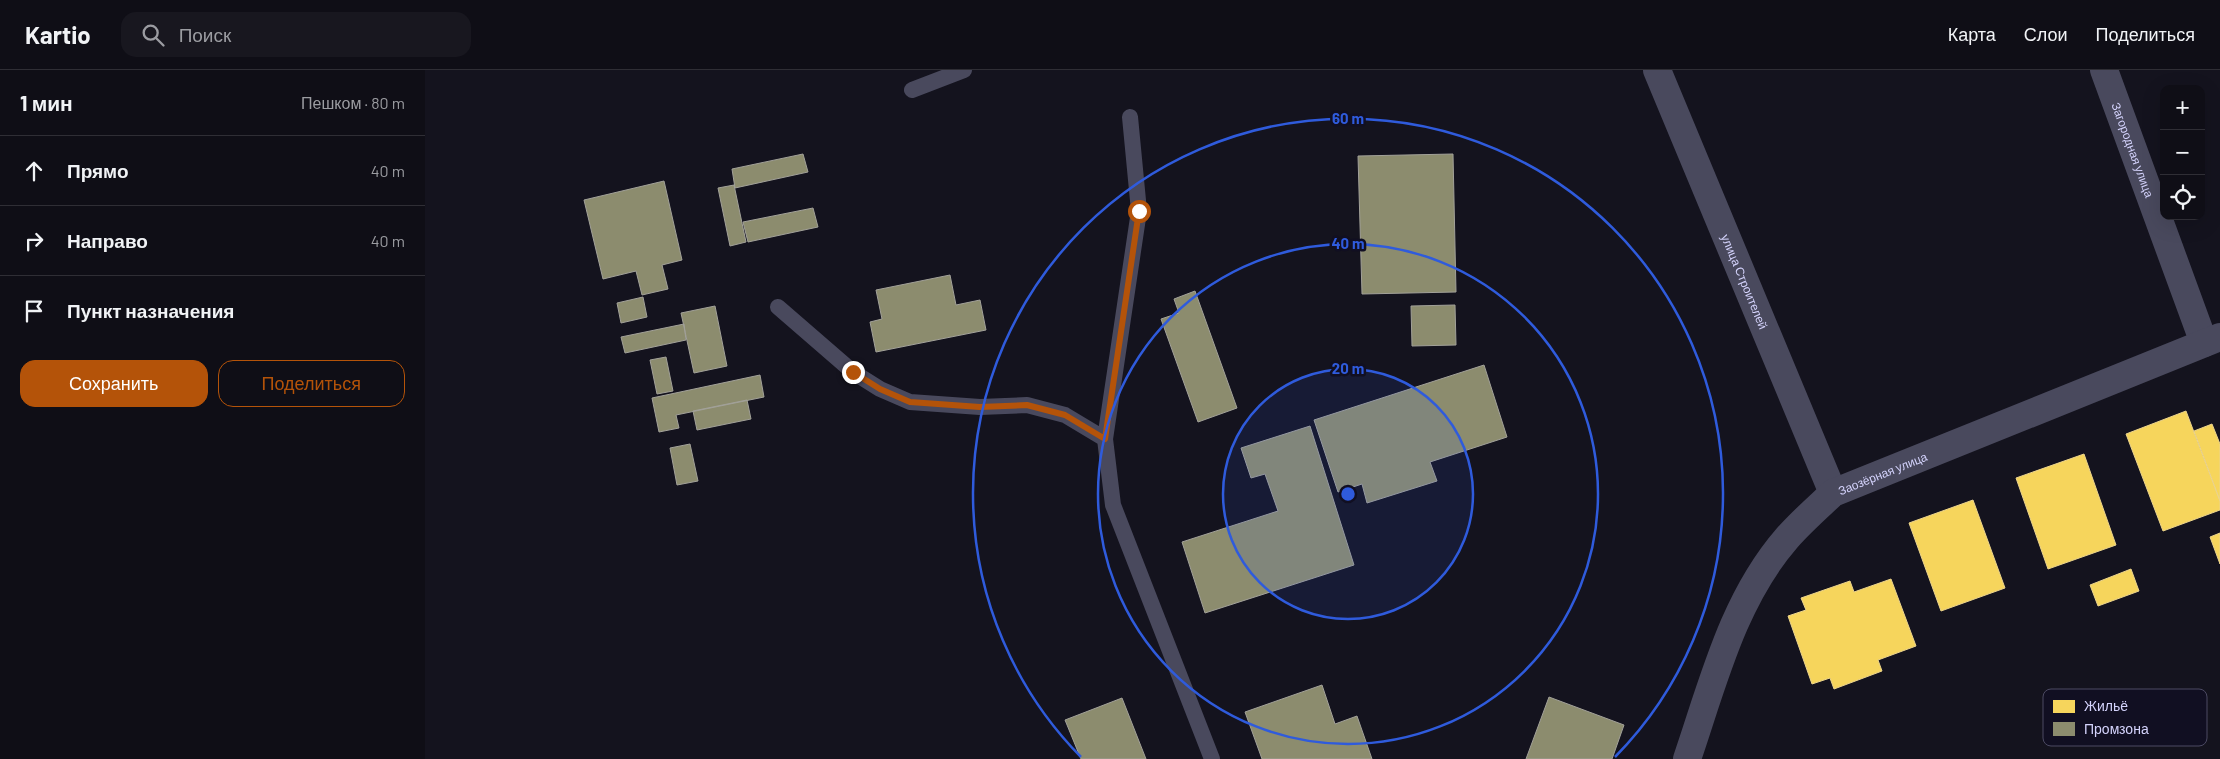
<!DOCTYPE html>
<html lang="ru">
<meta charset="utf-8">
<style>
body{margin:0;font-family:Barlow,sans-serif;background:#18171f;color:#f1f3f6}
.controls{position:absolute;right:15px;top:15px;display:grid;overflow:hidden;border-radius:10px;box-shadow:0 5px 20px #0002}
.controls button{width:45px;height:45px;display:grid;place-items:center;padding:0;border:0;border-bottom:1px solid #2f2e35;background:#0f0e16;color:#f1f3f6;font:25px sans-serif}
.stop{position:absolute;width:15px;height:15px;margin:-11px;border:4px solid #b45309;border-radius:50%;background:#fff}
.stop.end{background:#b45309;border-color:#fff;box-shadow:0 1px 5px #0008}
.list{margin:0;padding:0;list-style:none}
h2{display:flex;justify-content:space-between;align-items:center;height:65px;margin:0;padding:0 20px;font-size:21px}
h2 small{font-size:16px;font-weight:400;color:#9b9ca1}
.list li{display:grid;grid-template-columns:32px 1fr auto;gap:15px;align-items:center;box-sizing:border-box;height:70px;padding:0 20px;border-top:1px solid #2f2e35}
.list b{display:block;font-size:19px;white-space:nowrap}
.list em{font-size:16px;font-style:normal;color:#9b9ca1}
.actions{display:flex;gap:10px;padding:15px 20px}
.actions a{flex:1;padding:11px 0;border:1px solid #b45309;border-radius:15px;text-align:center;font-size:18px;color:#b45309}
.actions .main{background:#b45309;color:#fff}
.icon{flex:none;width:28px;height:28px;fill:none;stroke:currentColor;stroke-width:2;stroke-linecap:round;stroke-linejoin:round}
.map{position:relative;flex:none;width:1795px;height:689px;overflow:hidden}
header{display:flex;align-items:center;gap:30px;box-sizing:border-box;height:70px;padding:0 25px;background:#0f0e16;border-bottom:1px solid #2f2e35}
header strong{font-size:24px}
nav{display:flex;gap:28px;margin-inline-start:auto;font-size:18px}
.search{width:350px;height:45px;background:#18171f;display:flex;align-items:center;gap:12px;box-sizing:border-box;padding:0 18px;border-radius:15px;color:#9b9ca1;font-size:19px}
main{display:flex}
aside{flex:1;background:#0f0e16}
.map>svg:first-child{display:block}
.homes{fill:#f6d55c;stroke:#ecd48c}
.industry{fill:#8c8c6e;stroke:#a2a199}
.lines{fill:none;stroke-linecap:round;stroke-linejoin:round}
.service{stroke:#49495d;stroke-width:16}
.minor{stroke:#49495d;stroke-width:28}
.route{stroke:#b45309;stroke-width:6}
.ring{fill:none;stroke:#2f5bdc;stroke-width:2.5}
.labels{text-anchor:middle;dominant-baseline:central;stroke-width:5;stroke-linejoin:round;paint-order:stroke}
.street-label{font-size:12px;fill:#d4d3fc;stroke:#110f22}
.key{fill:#110f22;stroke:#4c4a63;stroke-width:1}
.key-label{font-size:14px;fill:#d4d3fc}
.centre{fill:#2f5bdc;stroke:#110f22;stroke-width:2.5}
.ring-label{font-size:15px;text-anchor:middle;font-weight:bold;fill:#2f5bdc;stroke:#110f22;stroke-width:5;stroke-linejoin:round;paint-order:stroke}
</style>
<header>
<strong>Kartio</strong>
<div class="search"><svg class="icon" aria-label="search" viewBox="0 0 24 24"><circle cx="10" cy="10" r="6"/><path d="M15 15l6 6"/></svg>Поиск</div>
<nav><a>Карта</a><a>Слои</a><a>Поделиться</a></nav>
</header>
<main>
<aside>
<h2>1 мин<small>Пешком · 80 m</small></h2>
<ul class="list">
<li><svg class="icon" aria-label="ahead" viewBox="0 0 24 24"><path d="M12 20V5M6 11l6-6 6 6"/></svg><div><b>Прямо</b></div><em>40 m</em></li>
<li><svg class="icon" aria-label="right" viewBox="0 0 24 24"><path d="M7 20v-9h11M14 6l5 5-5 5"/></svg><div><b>Направо</b></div><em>40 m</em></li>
<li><svg class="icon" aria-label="arrive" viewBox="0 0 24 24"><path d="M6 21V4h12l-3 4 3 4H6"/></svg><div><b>Пункт назначения</b></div></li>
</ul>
<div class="actions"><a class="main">Сохранить</a><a>Поделиться</a></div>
</aside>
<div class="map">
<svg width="1795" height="689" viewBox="0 0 1795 689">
<rect width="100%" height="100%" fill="#14131e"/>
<path class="homes" d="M1761,341l34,90v9l-57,21 -37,-97z
M1787,354l8,20v57l-26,-70z
M1659,384l32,91 -68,24 -32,-91z
M1548,430l32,88 -64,23 -32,-88z
M1795,463v31l-10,-27z
M1706,499l8,22 -41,15 -8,-21z
M1466,509l25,67 -38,14 4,11 -48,18 -4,-11 -18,6 -24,-68 18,-6 -5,-12 49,-17 4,11z"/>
<path class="industry" d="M378,84l5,18 -73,16 -3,-19z
M1028,84l3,138 -94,2 -4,-138z
M239,111l18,79 -20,5 6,24 -26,6 -6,-24 -33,8 -19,-79z
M309,115l12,57 -16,4 -12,-58z
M388,138l5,19 -70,15 -5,-20z
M525,205l6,30 24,-5 6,30 -110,22 -6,-30 12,-3 -6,-29z
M770,221l42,117 -39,14 -37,-103 18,-6 -5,-14z
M218,227l4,20 -26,6 -4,-20z
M1030,235l1,40 -44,1 -1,-40z
M290,236l12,60 -33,7 -13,-60z
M259,254l2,16 -61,13 -4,-16z
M241,287l7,34 -16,3 -7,-34z
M1059,295l23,72 -77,25 7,19 -70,22 -5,-19 -24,8 -24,-72z
M335,305l4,22 -88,18 3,13 -20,4 -7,-34z
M322,330l4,19 -54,11 -4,-19z
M885,356l44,139 -149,48 -23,-71 96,-31 -13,-37 -14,4 -10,-30z
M265,374l8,37 -21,4 -7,-37z
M897,615l13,39 22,-8 15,43h-110l-17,-47z
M1124,627l75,28 -12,34h-86z
M697,628l24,61h-65l-16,-39z"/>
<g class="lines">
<path class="service" d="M487,20l52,-20
M705,47l9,94 -34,228 8,66 99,254
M353,237l75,65 27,17 30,13 70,5 47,-2 38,10 40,24"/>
<g class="minor">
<path id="s1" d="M1232,0l176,423"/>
<path id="s2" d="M1679,0l100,273"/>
<path id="s3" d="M1262,689c26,-76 46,-159 100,-221 14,-16 30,-30 46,-45l387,-156"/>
</g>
</g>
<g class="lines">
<path class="route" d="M428,302l27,17 30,13 70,5 47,-2 38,10 40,24 34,-228"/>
</g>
<circle cx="923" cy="424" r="125" fill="#2f5bdc" fill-opacity=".12"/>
<g class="ring">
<circle cx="923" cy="424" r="125"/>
<circle cx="923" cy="424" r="250"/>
<path d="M656 687A375 375 0 1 1 1190 687"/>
</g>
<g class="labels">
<g class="street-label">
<text stroke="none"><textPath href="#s2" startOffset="85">Загородная улица</textPath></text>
<text stroke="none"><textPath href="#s1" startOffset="229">улица Строителей</textPath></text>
<text stroke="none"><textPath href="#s3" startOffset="362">Заозёрная улица</textPath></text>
</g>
</g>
<rect x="1618" y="619" width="164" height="57" rx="8" class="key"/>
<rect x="1628" y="630" width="22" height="13" fill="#f6d55c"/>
<rect x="1628" y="652" width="22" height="14" fill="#8c8c6e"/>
<g class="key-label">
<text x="1659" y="641">Жильё</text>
<text x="1659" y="664">Промзона</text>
</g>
<circle cx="923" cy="424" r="8" class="centre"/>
<g class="ring-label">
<text x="923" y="54">60 m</text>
<text x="923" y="179">40 m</text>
<text x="923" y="304">20 m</text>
</g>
</svg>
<div class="controls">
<button>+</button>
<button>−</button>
<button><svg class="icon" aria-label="locate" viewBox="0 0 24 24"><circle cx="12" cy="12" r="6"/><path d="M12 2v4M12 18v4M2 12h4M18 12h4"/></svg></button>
</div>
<div class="stop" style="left:714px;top:141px"></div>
<div class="stop end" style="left:428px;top:302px"></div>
</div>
</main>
